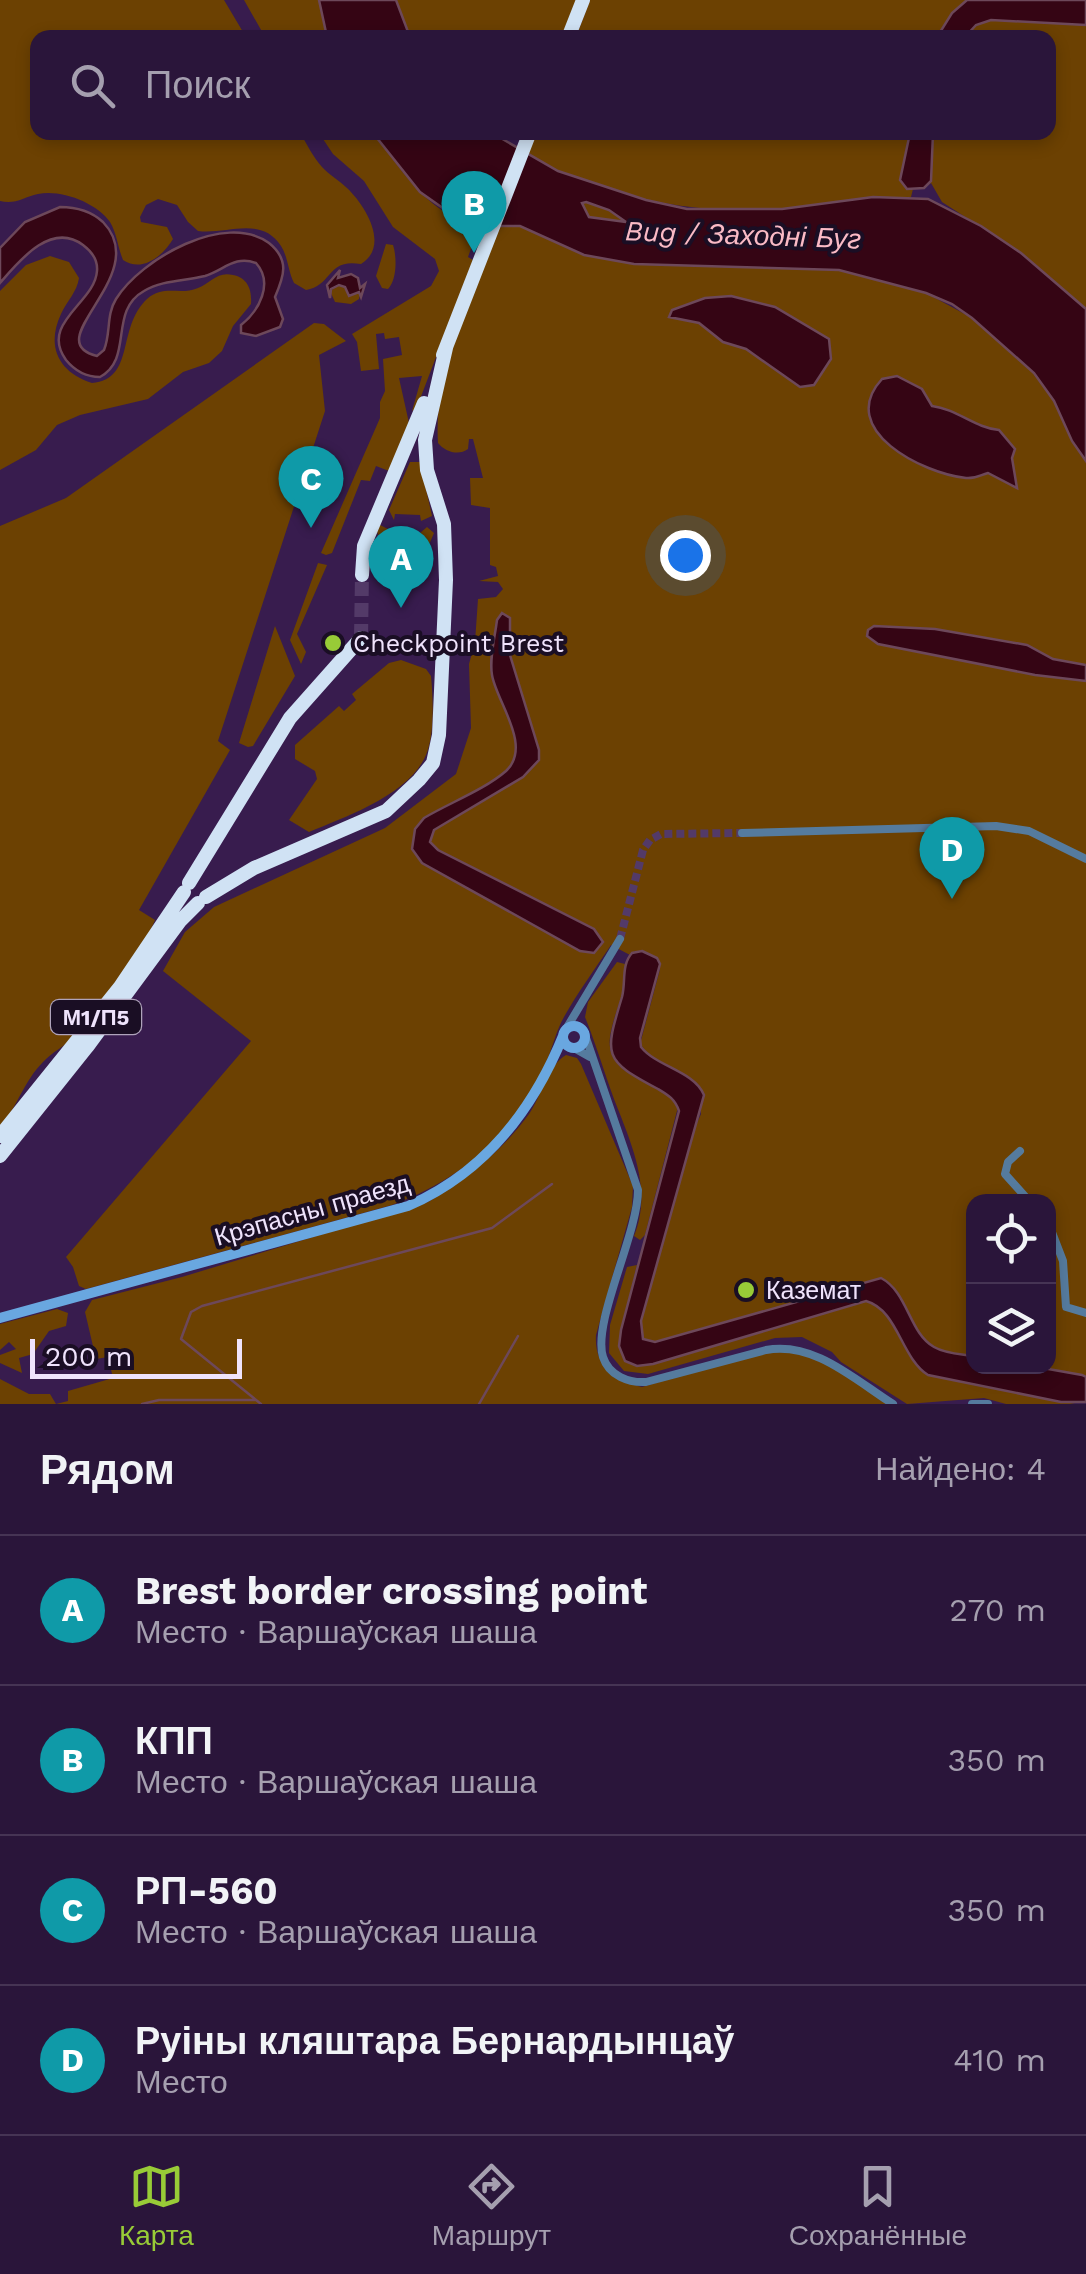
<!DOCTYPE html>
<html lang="ru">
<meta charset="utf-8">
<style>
body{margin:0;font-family:"Work Sans",sans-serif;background:#321e42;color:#f1f3f6}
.controls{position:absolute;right:30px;bottom:30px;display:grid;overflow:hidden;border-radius:20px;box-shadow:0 5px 15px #0003}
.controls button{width:90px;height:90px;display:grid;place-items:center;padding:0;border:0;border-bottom:2px solid #463454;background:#2a153a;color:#f1f3f6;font:50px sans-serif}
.scale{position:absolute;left:30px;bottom:25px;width:212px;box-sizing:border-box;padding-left:10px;border:5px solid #efe3fc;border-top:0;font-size:28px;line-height:35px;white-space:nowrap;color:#efe3fc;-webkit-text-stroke:8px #1a0e24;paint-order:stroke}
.you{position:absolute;left:685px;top:555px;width:35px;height:35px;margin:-25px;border:8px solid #fff;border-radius:50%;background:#1a73e8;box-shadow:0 0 0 15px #1a73e833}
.badge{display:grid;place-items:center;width:65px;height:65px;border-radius:50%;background:#98cb37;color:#fff;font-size:32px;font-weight:700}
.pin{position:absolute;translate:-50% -82px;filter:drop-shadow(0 2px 5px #0008)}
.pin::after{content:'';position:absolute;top:52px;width:35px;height:30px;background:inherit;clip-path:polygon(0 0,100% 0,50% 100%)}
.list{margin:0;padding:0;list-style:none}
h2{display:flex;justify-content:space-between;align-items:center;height:130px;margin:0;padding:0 40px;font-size:42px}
h2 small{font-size:32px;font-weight:400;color:#a59faf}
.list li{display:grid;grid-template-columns:65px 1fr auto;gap:30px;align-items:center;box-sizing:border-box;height:150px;padding:0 40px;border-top:2px solid #463454}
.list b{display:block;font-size:38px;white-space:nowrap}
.list p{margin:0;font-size:32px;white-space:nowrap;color:#a59faf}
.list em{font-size:32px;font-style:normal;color:#a59faf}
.icon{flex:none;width:55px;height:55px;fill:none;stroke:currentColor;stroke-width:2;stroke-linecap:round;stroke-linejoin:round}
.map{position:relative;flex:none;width:1086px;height:1404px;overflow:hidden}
.search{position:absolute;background:#2a153a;box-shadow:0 5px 15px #0003;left:30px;right:30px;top:30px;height:110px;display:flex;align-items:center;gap:25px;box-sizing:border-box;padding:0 35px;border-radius:20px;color:#a59faf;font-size:38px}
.sheet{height:730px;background:#2a153a}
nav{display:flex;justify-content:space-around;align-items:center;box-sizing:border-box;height:140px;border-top:2px solid #463454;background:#2a153a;font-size:28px;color:#a59faf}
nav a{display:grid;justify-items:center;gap:5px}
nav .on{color:#98cb37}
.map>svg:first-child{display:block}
.green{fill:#6c4102}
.water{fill:#350514;stroke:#6d485a;stroke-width:2.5;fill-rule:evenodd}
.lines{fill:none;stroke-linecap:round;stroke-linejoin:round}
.stream{stroke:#6d485a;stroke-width:2.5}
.street-tunnel{stroke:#533a68;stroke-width:8;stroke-dasharray:8 4;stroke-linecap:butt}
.highway-tunnel{stroke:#533a68;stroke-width:14;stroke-dasharray:14 7;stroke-linecap:butt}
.street{stroke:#557b9e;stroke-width:8}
.secondary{stroke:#69a7e0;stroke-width:10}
.highway{stroke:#d0e2f4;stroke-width:14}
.poi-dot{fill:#98cb37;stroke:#1a0e24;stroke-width:4}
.labels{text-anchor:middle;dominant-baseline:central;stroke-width:8;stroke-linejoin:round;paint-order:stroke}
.shield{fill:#1a0e24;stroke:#afa3bb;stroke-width:2.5}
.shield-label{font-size:22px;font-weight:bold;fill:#efe3fc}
.poi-label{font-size:25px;fill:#efe3fc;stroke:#1a0e24;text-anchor:start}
.street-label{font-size:25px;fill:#efe3fc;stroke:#1a0e24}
.water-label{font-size:28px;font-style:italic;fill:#fabac5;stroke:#1a0e24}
</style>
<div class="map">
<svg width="1086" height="1404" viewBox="0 0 1086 1404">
<rect width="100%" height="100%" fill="#381c4e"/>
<path class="green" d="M0,0h224l22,37 -208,1v94l262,1c7,11 13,24 22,34 7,8 17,13 25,21 19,18 43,58 14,76 -34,-6 -28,21 -55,26l-12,-7c-6,-12 -6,-26 -13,-37 -20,-31 -55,-11 -83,-15l-10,-9 -11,-17 -19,-6 -12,6 -6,12 1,5 26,5 6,12c-10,17 -31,34 -50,21 -5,-12 -6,-26 -13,-38 -13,-19 -49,-33 -72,-28 -14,3 -23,11 -38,7z
M244,0h75l8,37h-62z
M396,0h180l-14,38 -152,-1z
M590,0h496v309l-65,-56 -79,-51 -11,-19 -7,5 -11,1 -2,8c-44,-1 -86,10 -131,13 -87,5 -177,-13 -253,-55l8,-23h513v-94l-472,-1z
M319,133h54c22,28 44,64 77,82 12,7 25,2 38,9l-9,24 -7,-2 -4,11 5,3 -56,147 -5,4 10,-35 -23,2 10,45 -20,48 -13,-5 -6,15 -9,-1 -29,73 -6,2 -5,-2 59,-135v-16l5,-11 -2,-32 19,-4 -3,-18 -14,2 -1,-6 -8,1 3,35 -18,2 -4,-29 -5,-8 79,-48 8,-15 -4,-12 -42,-32 -29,-46 -31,-27z
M586,202l23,8 18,13 -38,-6 -8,-14z
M520,226l64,29 50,9 205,6 87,23 46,25 62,55 20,28 18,40 14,20v916l-49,-10 11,-1v-164h-74l-1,154c-12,-2 -27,-2 -38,-9 -26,-15 -28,-54 -54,-69l-226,64 -11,-3 -3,-18 48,-180 12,-27 -3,-30 -46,-26 -12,-14 20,-75 -25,-18 -5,4 -19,-10c-16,24 -33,47 -47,72 -8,14 -11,29 -17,43 -29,71 -84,119 -155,145l-306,84 -7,-3 -6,-19 -7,-10 185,-216 -88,-70 22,-39 29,-25 171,-79 71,-54 15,-46 -2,-64 6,-22 3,-43 18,-2 7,-8 -5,-7 -19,-1 19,-5 -2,-9 -6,-2v-57l-19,-3 -1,-27h13l-10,-39h-4l-1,10c-9,7 -23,3 -30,-6 -5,-76 36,-146 60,-216z
M386,244l7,1c4,12 4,35 -5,44l-6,-1 -6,-12z
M50,256l19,6 10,16c-2,14 -12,23 -18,36 -15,32 -3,58 31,69 44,-4 24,-55 55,-84 17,-15 33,-3 51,-11 13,-5 19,-17 35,-13 15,3 19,15 18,29l-18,22 -11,25 -13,12 -26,9 -35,27 -68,16 -23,10 -21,25 -36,20v-179l26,-26z
M339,285l6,2 2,6h13l-1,6 -8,5 -16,-2 -5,-11z
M314,323l10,1 22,17 -27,14 6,56 -107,330 12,9 -91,160 16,10c-12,31 -57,92 -81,117 -9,9 -22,15 -31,25 -19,19 -26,45 -43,66v-602l66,-28z
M410,462h10l12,54 -11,5 -1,-6 -25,-1 -1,6 -5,-10z
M380,525l14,7 26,1 7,-6 7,6 -6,14 -11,-10 -26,-2 -9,7 -5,-10z
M318,563l9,2 -30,69 9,18 -5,12 -11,-24z
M275,626l20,50 -42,70 -5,1 -9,-4z
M401,660l25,9 5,7c2,22 4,58 -5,79 -17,40 -81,62 -117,77l-20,-12 28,-41 -2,-8 -20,-12v-14l44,-39 5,5 12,-11 -4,-6 37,-31z
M617,962l8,2 1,11c-2,21 -13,41 -16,62 -5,43 51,41 68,70l-33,128 -5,5 -6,-4c19,-47 -3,-93 -20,-137 -10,-27 -18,-55 -29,-82l3,-15z
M566,1055l11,3 4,6 52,122 -1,21 -36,128c-2,31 18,45 46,52 37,-10 124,-43 159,-34 31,7 61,34 87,51h-832l12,-3v-10l45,-13 -5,-21 -12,2 -11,-47 7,-12 90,-23 246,-75c38,-22 75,-52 101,-88 12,-17 20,-50 37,-59z
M637,1265l-16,65 1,27 31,7 213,-63c32,8 35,60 69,76l140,27h-69l-22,-6 -77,6 -66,-42 -9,-10 -30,-15 -27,1 -127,36 -24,-3 -15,-18 1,-28 17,-58z
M57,1309l11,4 -2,13 -17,5 -16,23 -14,4 3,15 -22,-10v-8l16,-6 -7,-7 -9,8v-26z
M0,1379l29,15h21l6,10h-56z"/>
<path class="water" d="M319,0h77l14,37h-83z
M967,0h119v25l-95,-5 -15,5 -11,12h-28l15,-24z
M373,133h119l66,38 88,29 41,9h95l91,-12 55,2 53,27 40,27 65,56v152l-14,-20 -18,-40 -20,-28 -62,-55 -20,-14 -26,-11 -87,-23 -205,-6 -50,-9 -64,-29h-26l-17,-7 -20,-1 -37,-26zM586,202l23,8 17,12 -37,-5 -7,-14z
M910,133h23l-2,48 -7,7 -17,1 -7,-9z
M60,207c16,0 31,4 43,15 51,53 -67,119 -6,134l7,-6c7,-17 2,-35 12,-51 25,-40 109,-88 153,-56 21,17 15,33 6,54l8,22 -3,8 -24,9 -15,-3v-8c18,-14 33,-42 15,-62 -21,-8 -32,7 -51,13 -20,5 -43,4 -61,15 -36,20 -10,68 -44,86 -13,0 -25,-6 -34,-17 -27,-37 29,-57 31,-89 1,-11 -6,-20 -14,-26 -32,-24 -64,16 -83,38v-35l25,-26z
M340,270l-2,8 13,-4 7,4 2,10 5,-4 -4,13 -2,-5 -10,4 -4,-9 -6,-2 -8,4 -1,9 -3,-13z
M731,296l44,11 54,32 2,20 -17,26 -14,2 -54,-38 -23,-7 -24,-19 -30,-6 3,-7 33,-12z
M897,376l25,13 10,17c25,3 43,22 67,24l16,19 -3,9 5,30 -29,-15c-8,2 -13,6 -22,5 -42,-4 -131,-48 -84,-99z
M502,613l8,5v37l29,95v10l-16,17 -89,53 -4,12 8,8 156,79 9,13 -9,11 -14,-2 -158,-88 -10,-14 3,-20 9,-11c25,-15 60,-28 82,-47 27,-25 -10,-70 -14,-96 -3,-17 3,-38 5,-55z
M874,626l61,3 92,16 26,14 33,6v16l-51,-6 -157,-31 -11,-8 1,-6z
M642,951l15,7 3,6 -20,74 1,9c16,20 53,24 63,48l-63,226 2,18 12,3 226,-64c27,14 28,55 53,69 12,7 27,7 39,9l1,10 63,1 45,8 4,2v25h-25l-133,-27c-27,-17 -30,-65 -62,-74l-213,63 -16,2 -12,-5 -6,-15 2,-16 58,-219c-4,-12 -11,-16 -21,-22 -55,-29 -54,-33 -36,-92 4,-15 -1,-32 10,-44z"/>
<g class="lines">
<path class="stream" d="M142,1404l17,-4h96
M261,1404l-80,-65 10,-27 11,-6 290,-78 60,-44
M479,1404l39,-68"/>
<path class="street-tunnel" d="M620,939l23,-89 7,-10 11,-6 81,-1"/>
<path class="highway-tunnel" d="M361,638l1,-63"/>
<path class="street" d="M742,833l254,-7 33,5 57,28
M566,1029l54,-90
M585,1035l53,155c0,44 -46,132 -35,167 6,19 26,26 43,25l120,-32c48,-9 89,30 127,54
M574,1048l16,9
M1020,1151l-12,11 -3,12 25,28
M1048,1222l15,39 3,46 20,6
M972,1404h16"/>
<path class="secondary" d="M563 1037a11 11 0 1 1 22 0a11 11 0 1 1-22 0Z
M0,1318l408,-112c76,-33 124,-94 155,-170"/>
<path class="highway" d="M568,38l15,-38
M443,355l87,-223
M362,575l2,-29 60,-143
M189,883l101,-165 71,-80
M206,897l48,-29 132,-57 33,-31 14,-17 6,-28 7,-155 -2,-56 -17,-54 -2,-30 21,-92
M0,1136l120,-149 64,-95
M0,1156l87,-109 93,-126 18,-18"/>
</g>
<g class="poi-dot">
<circle cx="333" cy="643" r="10"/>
<circle cx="746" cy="1290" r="10"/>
</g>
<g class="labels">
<rect class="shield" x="51" y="1000" width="90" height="34" rx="8"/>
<g class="shield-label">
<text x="96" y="1017">М1/П5</text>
</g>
<g class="poi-label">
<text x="353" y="643">Checkpoint Brest</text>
<text x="766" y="1290">Каземат</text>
</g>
<g class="street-label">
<text transform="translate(312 1210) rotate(-16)">Крэпасны праезд</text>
</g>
<g class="water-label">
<text transform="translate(743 235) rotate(2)">Bug / Заходні Буг</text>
</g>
</g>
</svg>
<div class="controls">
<button><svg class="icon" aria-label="locate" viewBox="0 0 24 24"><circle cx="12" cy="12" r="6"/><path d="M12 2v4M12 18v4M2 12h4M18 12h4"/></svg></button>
<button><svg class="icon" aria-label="layers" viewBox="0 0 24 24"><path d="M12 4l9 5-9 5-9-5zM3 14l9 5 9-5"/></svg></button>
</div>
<div class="scale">200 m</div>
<div class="you"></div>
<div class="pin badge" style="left:401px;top:608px;background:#0f9aa8">A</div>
<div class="pin badge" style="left:474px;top:253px;background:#0f9aa8">B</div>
<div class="pin badge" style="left:311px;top:528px;background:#0f9aa8">C</div>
<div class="pin badge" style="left:952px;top:899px;background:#0f9aa8">D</div>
<div class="search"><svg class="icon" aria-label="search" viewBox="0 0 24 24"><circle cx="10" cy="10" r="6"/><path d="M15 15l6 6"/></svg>Поиск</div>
</div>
<section class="sheet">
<h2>Рядом<small>Найдено: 4</small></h2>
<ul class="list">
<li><span class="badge" style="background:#0f9aa8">A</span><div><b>Brest border crossing point</b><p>Место · Варшаўская шаша</p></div><em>270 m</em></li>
<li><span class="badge" style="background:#0f9aa8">B</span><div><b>КПП</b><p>Место · Варшаўская шаша</p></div><em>350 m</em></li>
<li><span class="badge" style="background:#0f9aa8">C</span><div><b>РП-560</b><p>Место · Варшаўская шаша</p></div><em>350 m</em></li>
<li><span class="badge" style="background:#0f9aa8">D</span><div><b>Руіны кляштара Бернардынцаў</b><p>Место</p></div><em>410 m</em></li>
</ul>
</section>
<nav>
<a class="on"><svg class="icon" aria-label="map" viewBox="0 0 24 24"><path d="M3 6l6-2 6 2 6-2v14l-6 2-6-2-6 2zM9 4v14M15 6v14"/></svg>Карта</a>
<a><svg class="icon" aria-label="directions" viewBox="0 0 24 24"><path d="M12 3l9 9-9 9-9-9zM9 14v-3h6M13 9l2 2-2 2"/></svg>Маршрут</a>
<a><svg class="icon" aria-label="saved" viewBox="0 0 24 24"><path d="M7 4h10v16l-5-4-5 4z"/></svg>Сохранённые</a>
</nav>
